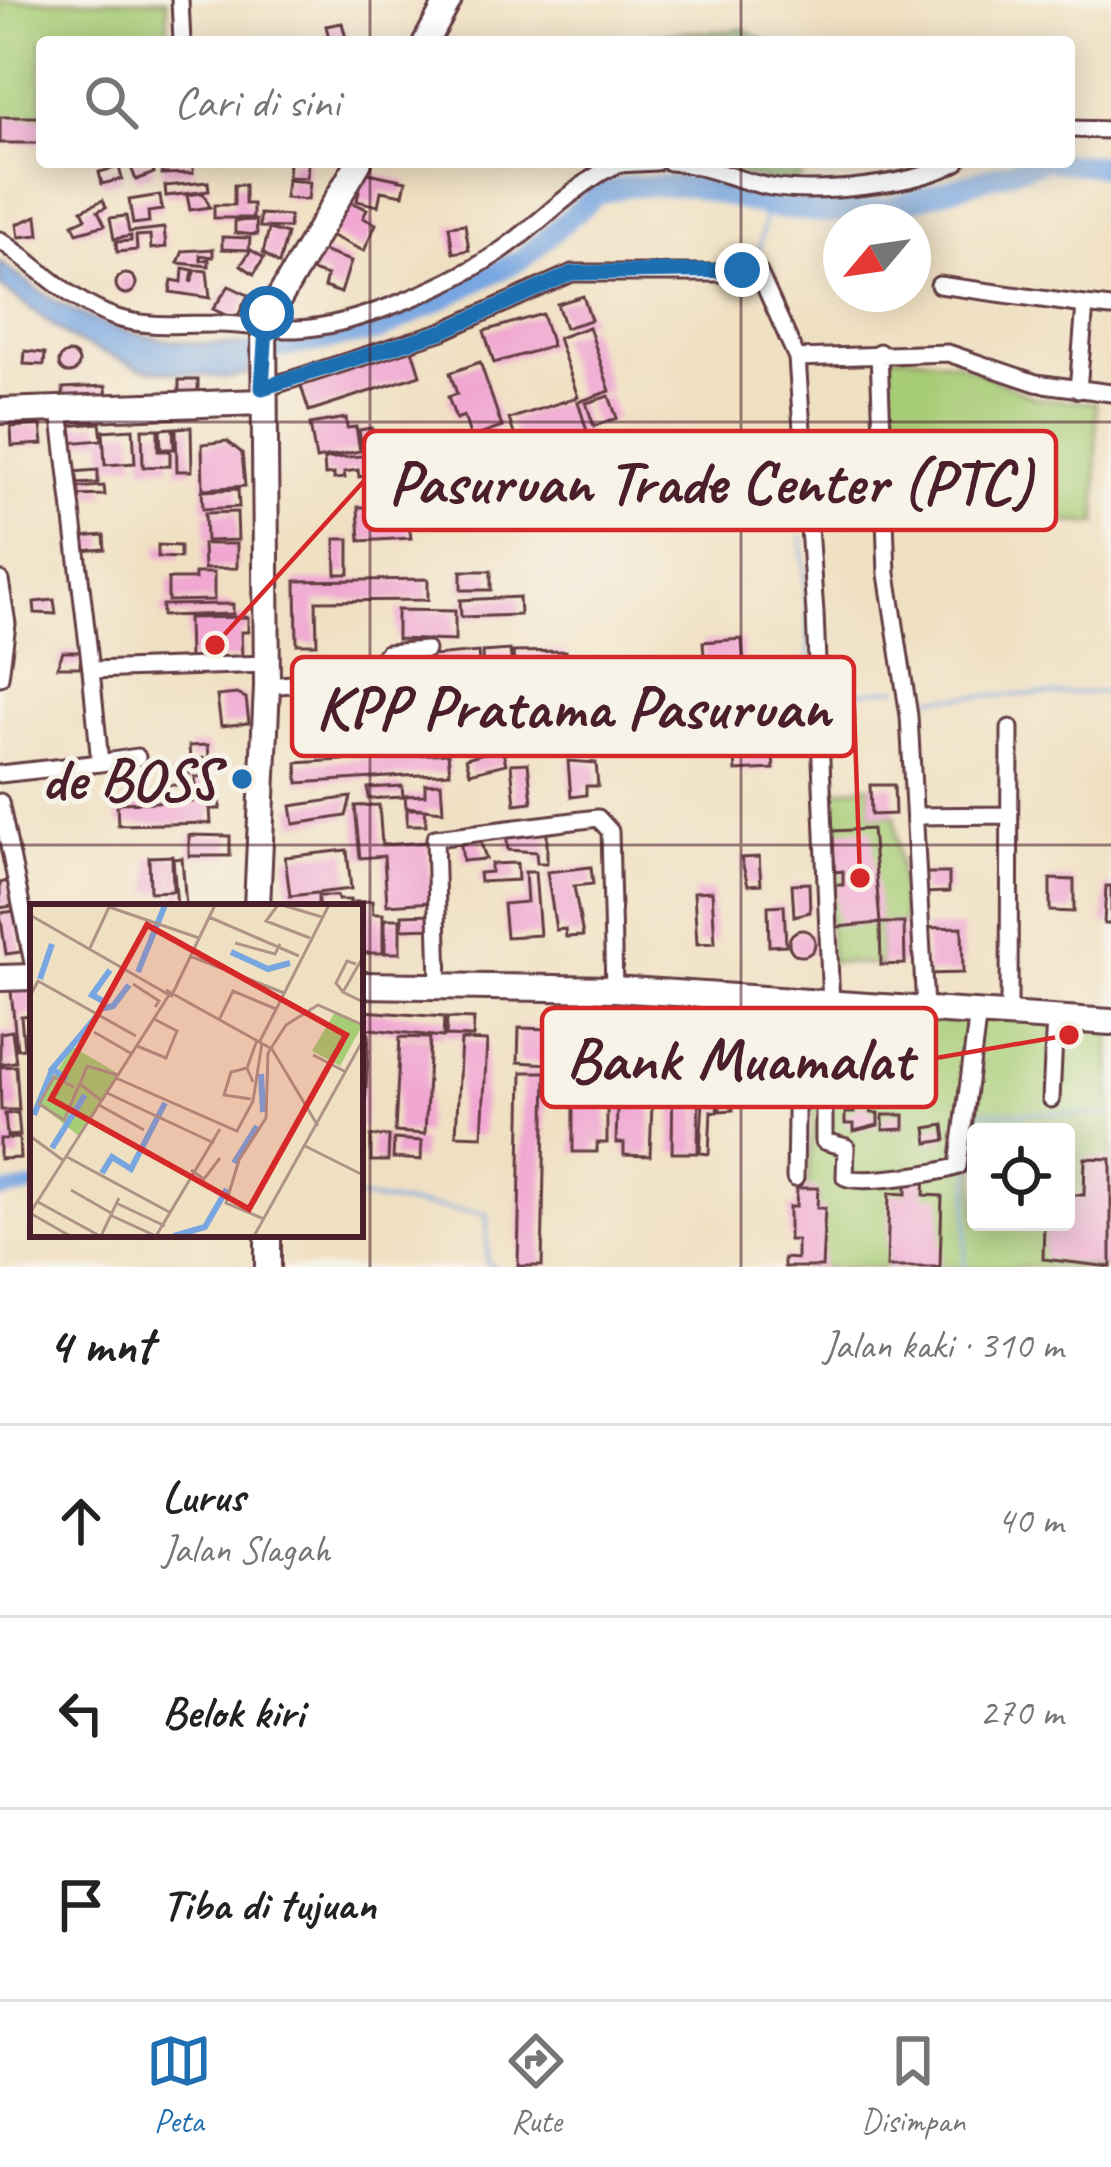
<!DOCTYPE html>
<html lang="id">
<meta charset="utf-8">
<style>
body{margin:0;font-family:Caveat,sans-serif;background:#f2f2f2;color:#222}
.controls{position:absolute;right:36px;bottom:36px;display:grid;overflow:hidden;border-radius:12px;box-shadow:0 6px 30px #0003}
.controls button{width:108px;height:108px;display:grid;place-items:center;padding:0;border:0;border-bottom:3px solid #e0e0e0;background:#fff;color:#222;font:60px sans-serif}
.compass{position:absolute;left:823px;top:204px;width:108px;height:108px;border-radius:50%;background:#fff;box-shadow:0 6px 30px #0003;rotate:241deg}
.stop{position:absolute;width:36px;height:36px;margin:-27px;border:9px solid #1f6fb2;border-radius:50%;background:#fff}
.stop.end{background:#1f6fb2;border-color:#fff;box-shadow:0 3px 12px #0008}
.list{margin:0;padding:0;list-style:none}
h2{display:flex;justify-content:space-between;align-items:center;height:156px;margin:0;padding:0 48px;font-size:51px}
h2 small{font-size:39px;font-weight:400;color:#767676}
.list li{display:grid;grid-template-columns:78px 1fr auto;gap:36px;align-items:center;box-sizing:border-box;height:192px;padding:0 48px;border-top:3px solid #e0e0e0}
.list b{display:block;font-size:45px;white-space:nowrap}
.list p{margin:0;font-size:39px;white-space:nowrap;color:#767676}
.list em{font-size:39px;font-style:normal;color:#767676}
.icon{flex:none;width:66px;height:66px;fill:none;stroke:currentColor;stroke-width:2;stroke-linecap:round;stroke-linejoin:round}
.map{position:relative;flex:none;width:1111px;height:1267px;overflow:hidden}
.search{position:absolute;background:#fff;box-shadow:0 6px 30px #0003;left:36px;right:36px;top:36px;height:132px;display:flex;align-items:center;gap:30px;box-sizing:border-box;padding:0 42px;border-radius:12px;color:#767676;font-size:45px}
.sheet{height:732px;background:#fff}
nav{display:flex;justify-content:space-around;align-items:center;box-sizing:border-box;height:168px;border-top:3px solid #e0e0e0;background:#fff;font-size:33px;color:#767676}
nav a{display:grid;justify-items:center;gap:6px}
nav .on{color:#1f6fb2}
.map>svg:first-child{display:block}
.green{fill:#a7cc76;stroke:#787650;stroke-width:3;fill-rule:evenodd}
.forest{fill:#85b067;stroke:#686849;stroke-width:3}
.water{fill:#77a6e1;stroke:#606286;stroke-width:3}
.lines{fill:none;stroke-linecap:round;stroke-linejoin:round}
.stream{stroke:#77a6e1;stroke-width:3}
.canal{stroke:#77a6e1;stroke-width:14}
.river{stroke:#77a6e1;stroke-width:21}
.building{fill:#f0a7d2}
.street-casing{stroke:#633c42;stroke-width:21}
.primary-casing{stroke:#633c42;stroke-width:30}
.street{stroke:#fff;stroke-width:15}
.primary{stroke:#fff;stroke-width:24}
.route{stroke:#1f6fb2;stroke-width:15}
.grid{fill:none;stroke:#4a1f2b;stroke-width:3;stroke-opacity:0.55}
.poi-dot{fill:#1f6fb2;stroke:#f7f3e8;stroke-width:4.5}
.labels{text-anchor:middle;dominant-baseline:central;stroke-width:10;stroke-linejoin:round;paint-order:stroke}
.poi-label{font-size:60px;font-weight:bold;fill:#4a1f2b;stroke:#f7f3e8;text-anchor:end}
.inset-river{fill:none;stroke:#77a6e1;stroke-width:6}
.inset-road{fill:none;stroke:#ae9386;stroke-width:3}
.view{fill:#d62828;fill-opacity:0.15;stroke:#d62828;stroke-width:6}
.inset-edge{fill:none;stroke:#4a1f2b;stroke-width:6}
.leader{fill:none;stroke:#d62828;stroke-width:4.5}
.callout-dot{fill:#d62828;stroke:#f7f3e8;stroke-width:4.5}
.callout{fill:#f7f3e8;stroke:#d62828;stroke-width:4.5}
.callout-label{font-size:63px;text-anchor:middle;font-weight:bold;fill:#4a1f2b}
</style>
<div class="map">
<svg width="1111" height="1267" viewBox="0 0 1111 1267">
<rect width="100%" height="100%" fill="#f7f3e8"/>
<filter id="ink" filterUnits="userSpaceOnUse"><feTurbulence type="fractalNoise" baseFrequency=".00833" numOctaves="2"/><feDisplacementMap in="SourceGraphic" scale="24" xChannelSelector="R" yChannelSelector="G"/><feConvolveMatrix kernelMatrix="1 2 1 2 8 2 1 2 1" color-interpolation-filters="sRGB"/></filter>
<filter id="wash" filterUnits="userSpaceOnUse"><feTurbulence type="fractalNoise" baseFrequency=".004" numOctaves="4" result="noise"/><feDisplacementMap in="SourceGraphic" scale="48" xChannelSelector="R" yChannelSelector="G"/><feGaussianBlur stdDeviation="2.7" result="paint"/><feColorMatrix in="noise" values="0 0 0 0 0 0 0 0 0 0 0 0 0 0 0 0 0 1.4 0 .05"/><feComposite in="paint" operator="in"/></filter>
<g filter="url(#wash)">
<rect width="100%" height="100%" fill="#f0e0c2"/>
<path class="green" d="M0,0h167l1,42h-126v77h-42z
M901,355l55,7 79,36 61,5 1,121 -204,-14 -10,-62 -1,-90z
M870,785l2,30 23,-1 9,109 -24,1 1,41 -50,-3 -7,-169z
M805,1001l306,21v245h-312l14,-143zM976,1132h90v90h-90z"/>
<path class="forest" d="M743,28l24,14h-125c21,-17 73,-5 101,-14z
M677,162h130l-7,18 -19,3z"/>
<path class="water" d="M0,262c81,66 145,83 250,83l-1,29 -22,4 -86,-10 -68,-28 -73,-54z"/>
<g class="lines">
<path class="stream" d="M756,265l11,-58
M802,536l8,134
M913,688l10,10 188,-6
M824,696l74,-8
M360,1198l127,16v48l7,5
M964,1267l11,-156 136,4"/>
<path class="canal" d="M0,1192l33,-5"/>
<path class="river" d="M1055,162l56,5
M249,353l129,-22 144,-72 74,-64 32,-9h61l78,21 60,6 61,-5 152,-46"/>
</g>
<g id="blocks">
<path class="building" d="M342,23l5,19h-17l-4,-16z
M0,117h42v26h-42z
M129,162h21l4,11 -18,7z
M162,162h31v11l-31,1z
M289,162h19l-1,16 -19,-1z
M119,167l3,12 -20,5 -3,-12z
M363,172l43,9 -3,14 -22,-4 -3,15 -21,-5z
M287,180l23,2 -2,18 -23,-2z
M208,182l1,9 -43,5 -1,-10z
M234,185h11v19h8v14h-39v-13h20z
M203,193l7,14 -20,3 -3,-15z
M160,195l2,15 -14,2 1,10 -16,2 -4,-24z
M103,200l3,7 -8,4 7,14 -28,8 -4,-9 13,-6 -4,-8z
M348,201l19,8 -4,9 13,6 -12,27 -34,-16z
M260,214l30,2 -1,12 -29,-1z
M37,216l2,19 -20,2 -2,-13z
M126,216l3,16 35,-4 2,19 -15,2 -1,-14 -14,1 1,14 -20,2 -1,-10 15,-1v-5l-17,3 -4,-21z
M256,220l1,15 -22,-2v-12z
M465,224l4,26 -16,3 -4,-27z
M269,229l18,5 -8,30 -16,-11z
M222,237l28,1 -1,12 -27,-1z
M213,249v8l-13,-2 1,6 8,-2v7l-31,-3 5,-12z
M251,250l13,8 -10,16 -13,-9z
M319,250l32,11 -10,32 -17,-6 3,-11 -15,-5z
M183,268l10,2 -2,13 5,-13 11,1 3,27 -40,-6 2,-12 10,2z
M116 284a10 10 0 1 1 20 0a10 10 0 1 1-20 0Z
M229,286l19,9 -12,25 -23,-11z
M583,296l8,24 -26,8 -8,-24z
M542,314l10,32 -58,17 -10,-32z
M589,327l21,64 -32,11 9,29 -67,21 -11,-33 69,-22 -20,-59z
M409,340l11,35 -111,36 -11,-34z
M25,351l20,2 -1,12 -20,-1z
M59 363a10 10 0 1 1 20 0a10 10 0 1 1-20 0Z
M480,362l22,65 -31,11 -7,-22 -8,3 -8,-22 9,-3 -7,-21z
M179,380h19v20h-19z
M106,386l1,19 -43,2 -1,-19z
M609,396l8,22 -23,8 -8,-23z
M346,418l1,10 9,-1 4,24 -44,8 -6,-35z
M100,423l2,17 -34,3 -2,-17z
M41,425l2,19 -31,2 -1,-19z
M191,427l1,44h-15l-1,-43z
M173,428l1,21h-13l-1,-20z
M372,428l3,21 -12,2 -4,-21z
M133,429l2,34 -30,2 -2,-34z
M142,429h16v22h12v15l-27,1z
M227,441l15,12 3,33 -42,3 -1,-45z
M372,455l1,4 18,-2 1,13 -33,7 -1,-7 -14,2 1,6 -11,1v-5l-9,1 -1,-16z
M98,470v13l-25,1 -1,-12z
M104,486l1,9 -30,1v-8z
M238,489l1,18 -36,2 -1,-18z
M390,506h16l5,32 -51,3 -2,-34h13l1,20 19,-2z
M237,512l1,28 -32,1 -1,-28z
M104,535l1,14 -25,2 -2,-14z
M335,539h14v35h-13z
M203,544h34v24l-33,1z
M158,545l22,1v12l-22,-1z
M461,571h30v19h-30z
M195,573h19v27l-46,1v-22h27z
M428,579v21l-112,1 1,43h-20l-1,-63z
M519,597l1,18 -59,2 -1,-17z
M54,600l2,14 -21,-1 -1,-11z
M233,604v10l-71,2v-11z
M397,610l58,1v30l-58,-2z
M248,617v15h-7l1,26 -53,2 -1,-42z
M742,639l4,53 -39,3 -4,-53z
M510,650l2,17 8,-1 2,30h-12l-1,-25 -26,1 -1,-20z
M566,651v12l-52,1 -1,-12z
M63,652h18l-1,15h-23z
M478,652l6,74 -17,2 -4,-40 -64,5v-10l-9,1 -2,-16 9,-1 -1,-8z
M237,694l9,4 3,25 -28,3 -4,-30z
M208,745l1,13 -19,1 -1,-13z
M502,748l4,16 -36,9 -4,-15z
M448,753l2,20 -152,10 -1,-20z
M773,756l1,13 -38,2 -1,-13z
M568,761l28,2 2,23h-12v9l-15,2z
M528,763l4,39 -17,2 -4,-40z
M170,772h19v13h-20z
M195,777h14v18h11v14h-10l1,14 -93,2 -1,-22 79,-2z
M441,783l2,28 -37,-4 -1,-11 20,-1v-11z
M870,785h24l1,29 -24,1z
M402,786l1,11 -34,2 -1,-11z
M351,797l-5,19 -52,8 -3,-18z
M379,805l3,40 46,-3 4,60 -45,3 -3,-49 -24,2 -5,-52z
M407,809h18l1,16h-19z
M547,829v34h-10l-1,-11 -28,-2 -2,-18z
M872,829l8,94 -43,4 -2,-42h8v-14l-8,1 -3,-41z
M189,835l41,1v20h-41z
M479,836l7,23 -23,2 -3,-23z
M347,850l4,39 -61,7 -5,-39z
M172,856l1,35 -23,1 -1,-35z
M759,857l2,27 -13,1 -7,-27z
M182,858l4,49h-9l-4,-48z
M517,863l1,17 -38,2 -1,-9 12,-1v-8z
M591,867l2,17 -19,2 9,50 -17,1 -1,-8 -9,1 -9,-58z
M525,872h10l5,63 -34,2 -3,-33 24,-2z
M922,873h27v19l-27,1z
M1050,879l24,1v32l-24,-1z
M8,881l4,25 -12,2v-25z
M809,883l1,29 -16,4 -2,-32z
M1106,886h5v38h-7z
M712,891l3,52 -18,1 -3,-52z
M318,896h19l1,4h12v7h-32z
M372,901l1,13h10v39h-23v-46l-6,-5z
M784,905l2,40 -17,1 -1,-40z
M15,911l6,41 -15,2 -6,-41z
M434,914v14l-32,1v-14z
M385,919h15v34h-15z
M880,923h24l1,41 -24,1z
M962,927l1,46 -37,1 -1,-46z
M789 943a13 13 0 1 1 26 0a13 13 0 1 1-26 0Z
M33,990v25l-12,1 3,32 -7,1 -6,-58z
M363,1011l81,6 -1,20 -81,-9z
M447,1018l27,1 -1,18 -27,-1z
M519,1028l30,1 -1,35 -30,-2z
M12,1031l4,31 -16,2v-31z
M360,1033l9,1 -5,93h-4z
M400,1037l30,1 -5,96 -30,-2z
M461,1040l26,1 -5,95 -26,-1z
M704,1051l36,7 1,34h-9l1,18 -13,1 -1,-33h-14z
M16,1066l3,44h-18l-1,-43z
M522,1072h24l-4,194h-24z
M673,1074h26l-1,79h-26z
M573,1076l34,1v66h-10v9h-24z
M618,1078l35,1 -3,77 -26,-1v-12h-8z
M703,1100l15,1 -1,11 -6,-1 -2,43 -9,-1z
M854,1106h16l1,7h7v12l-24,6v-7h-9v-11h9z
M18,1113l2,22 -13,1 -2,-22z
M883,1115h21v14l-21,1z
M944,1125l2,15 -18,3 -2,-15z
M371,1136h18l-1,25h-17z
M19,1138l1,20 -20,1v-20z
M394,1139l28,2 -1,19 -28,-2z
M1085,1158l26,1v108l-68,-8 1,-37h22v-27h18z
M906,1173l19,1 -1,21 18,1 -2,71h-53l2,-74 17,1z
M797,1188h21l-1,20h8l-3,59h-38v-9l13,1v-19h-8v-33h7z"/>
</g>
</g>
<g filter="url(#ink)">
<use href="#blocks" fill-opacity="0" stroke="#633c42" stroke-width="3"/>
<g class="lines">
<defs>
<path id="street" d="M180,0l2,42
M1069,129l42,1
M669,162c37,2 67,19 102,25 47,8 145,-2 186,-25
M0,240c38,26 69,61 114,77 32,11 67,7 100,7 28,-1 54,6 82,5 57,-2 150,-42 197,-73 39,-25 70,-60 109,-84l16,-8 38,-2
M939,285l146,20 -7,85
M1085,305l26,3
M879,352l8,222 22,142 16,292
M797,358l151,-5 88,30 75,10
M262,389l181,-58 129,-58h187l38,85 18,255 16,393
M60,410l31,260 176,-6
M0,580l7,44 -7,53
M91,670l9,93 37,-6
M367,678l20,-25 39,-3
M267,686l100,-8 50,38 13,20
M0,774l100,-11
M0,802l33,161
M916,816l92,-1
M439,983l-4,-145 163,-20 12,13 4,158
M809,1003v21l15,39v78l22,6 -1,30c14,8 95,-4 113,-11l20,-154
M1009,1014l1,-286
M1051,1099l4,-82
M795,1178l2,-122 12,-32"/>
<path id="primary" d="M426,42l23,-42
M0,411l262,-9
M257,907l10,-221 -3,-362 95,-162
M0,978l33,-1
M360,985l254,4 497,33
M268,1267v-33"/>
</defs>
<use href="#street" class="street-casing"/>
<use href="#primary" class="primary-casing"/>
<use href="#street" class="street"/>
<use href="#primary" class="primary"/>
</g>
</g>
<g class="lines" filter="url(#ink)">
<path class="route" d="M267,313l-5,75 181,-57 129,-58 170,-3"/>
</g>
<path class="grid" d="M370,0v42M741,0v42M370,162v1105M741,162v1105M0,422h1111M0,845h1111"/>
<circle class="poi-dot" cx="242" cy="779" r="12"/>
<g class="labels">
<g class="poi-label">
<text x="218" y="779">de BOSS</text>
</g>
</g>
<g transform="translate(30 904)">
<rect width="333" height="333" fill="#f0e0c2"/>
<path d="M305,108l27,14 -22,40 -28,-15zM43,143l46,27 -40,62 -43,-34z" fill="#a7cc76"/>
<path class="inset-river" d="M201,48l37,17 22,-6M108,68l27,-67M10,75l12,-35M73,97l-11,-6 18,-25M70,105l13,-3 16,-21M231,170l2,38M37,175l-15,-10 44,-52M4,211l18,-45M22,244l33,-53M204,259l23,-37M72,269l10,-16 19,12 34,-66M144,332l31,-9 22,-38"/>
<path class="inset-road" d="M248,1l-12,16 44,17M252,1l40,12M79,3l90,31M0,11l141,81M179,13l90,39M205,39l40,11 5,-10M60,44l20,-43M160,52l94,37M333,53l-20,35 20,10M103,80l26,17 -4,6M136,86l106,59 46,77M313,88l-7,-9 11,-22 9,3M0,92l8,-15 98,55M141,93l44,-92M189,116l14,-29 43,18M64,128l38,22M230,137l69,-136M107,142l29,12 11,-27 -23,-12M283,151l33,17M217,164l-16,4 -7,23 27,4M86,174l121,53 16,-30 9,-58M223,178l-6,-14 10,-28M44,183l-20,-10 -15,27 25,16 16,-37M77,189l107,50M72,197l-22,-17 7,-18 31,9M69,201l45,25M0,232l34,25M275,242l58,29M37,253l104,56M161,266l13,9 16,-21M41,286l40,23M8,298l62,34M86,299l49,23M0,309l40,23M0,309l139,-218M80,311l46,21 64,-107M234,315l-38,-16 13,-43 27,-42 2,-65 18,-28 32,-20 45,20M71,332l18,-38M224,332l109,-196"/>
<path class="view" d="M117,21l199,110 -97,174 -198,-110z"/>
<rect width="333" height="333" class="inset-edge"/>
</g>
<path class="leader" d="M215 645L364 481M860 878L854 706M1069 1035L936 1058"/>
<g class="callout-dot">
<circle cx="215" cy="645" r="12"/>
<circle cx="860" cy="878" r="12"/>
<circle cx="1069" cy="1035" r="12"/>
</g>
<g class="callout">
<rect x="364" y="431" width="692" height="99" rx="12"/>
<rect x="292" y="657" width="562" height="99" rx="12"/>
<rect x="542" y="1008" width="394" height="99" rx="12"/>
</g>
<g class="callout-label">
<text x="710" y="503">Pasuruan Trade Center (PTC)</text>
<text x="573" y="728">KPP Pratama Pasuruan</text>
<text x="739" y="1080">Bank Muamalat</text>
</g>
</svg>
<div class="controls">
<button><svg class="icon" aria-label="locate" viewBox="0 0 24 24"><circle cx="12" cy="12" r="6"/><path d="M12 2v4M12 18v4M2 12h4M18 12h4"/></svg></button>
</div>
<svg class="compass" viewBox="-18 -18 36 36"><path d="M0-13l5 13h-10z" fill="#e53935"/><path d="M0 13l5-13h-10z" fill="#767676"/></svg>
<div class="stop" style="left:267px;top:313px"></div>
<div class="stop end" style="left:742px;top:270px"></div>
<div class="search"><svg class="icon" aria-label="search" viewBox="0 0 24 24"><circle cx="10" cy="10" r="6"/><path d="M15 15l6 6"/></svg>Cari di sini</div>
</div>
<section class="sheet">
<h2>4 mnt<small>Jalan kaki · 310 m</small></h2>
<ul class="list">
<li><svg class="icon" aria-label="ahead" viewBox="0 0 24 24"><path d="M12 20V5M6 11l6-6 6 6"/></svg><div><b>Lurus</b><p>Jalan Slagah</p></div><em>40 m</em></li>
<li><svg class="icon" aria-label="left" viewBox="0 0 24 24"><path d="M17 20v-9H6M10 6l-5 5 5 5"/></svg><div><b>Belok kiri</b></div><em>270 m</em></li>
<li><svg class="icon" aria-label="arrive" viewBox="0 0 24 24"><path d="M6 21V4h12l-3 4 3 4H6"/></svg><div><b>Tiba di tujuan</b></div></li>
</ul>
</section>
<nav>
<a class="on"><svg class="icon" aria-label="map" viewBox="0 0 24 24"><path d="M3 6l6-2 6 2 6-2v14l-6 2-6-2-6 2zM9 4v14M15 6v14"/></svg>Peta</a>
<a><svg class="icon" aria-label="directions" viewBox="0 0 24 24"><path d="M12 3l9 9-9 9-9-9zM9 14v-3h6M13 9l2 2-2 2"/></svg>Rute</a>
<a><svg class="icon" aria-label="saved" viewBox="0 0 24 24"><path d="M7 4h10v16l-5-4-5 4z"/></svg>Disimpan</a>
</nav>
